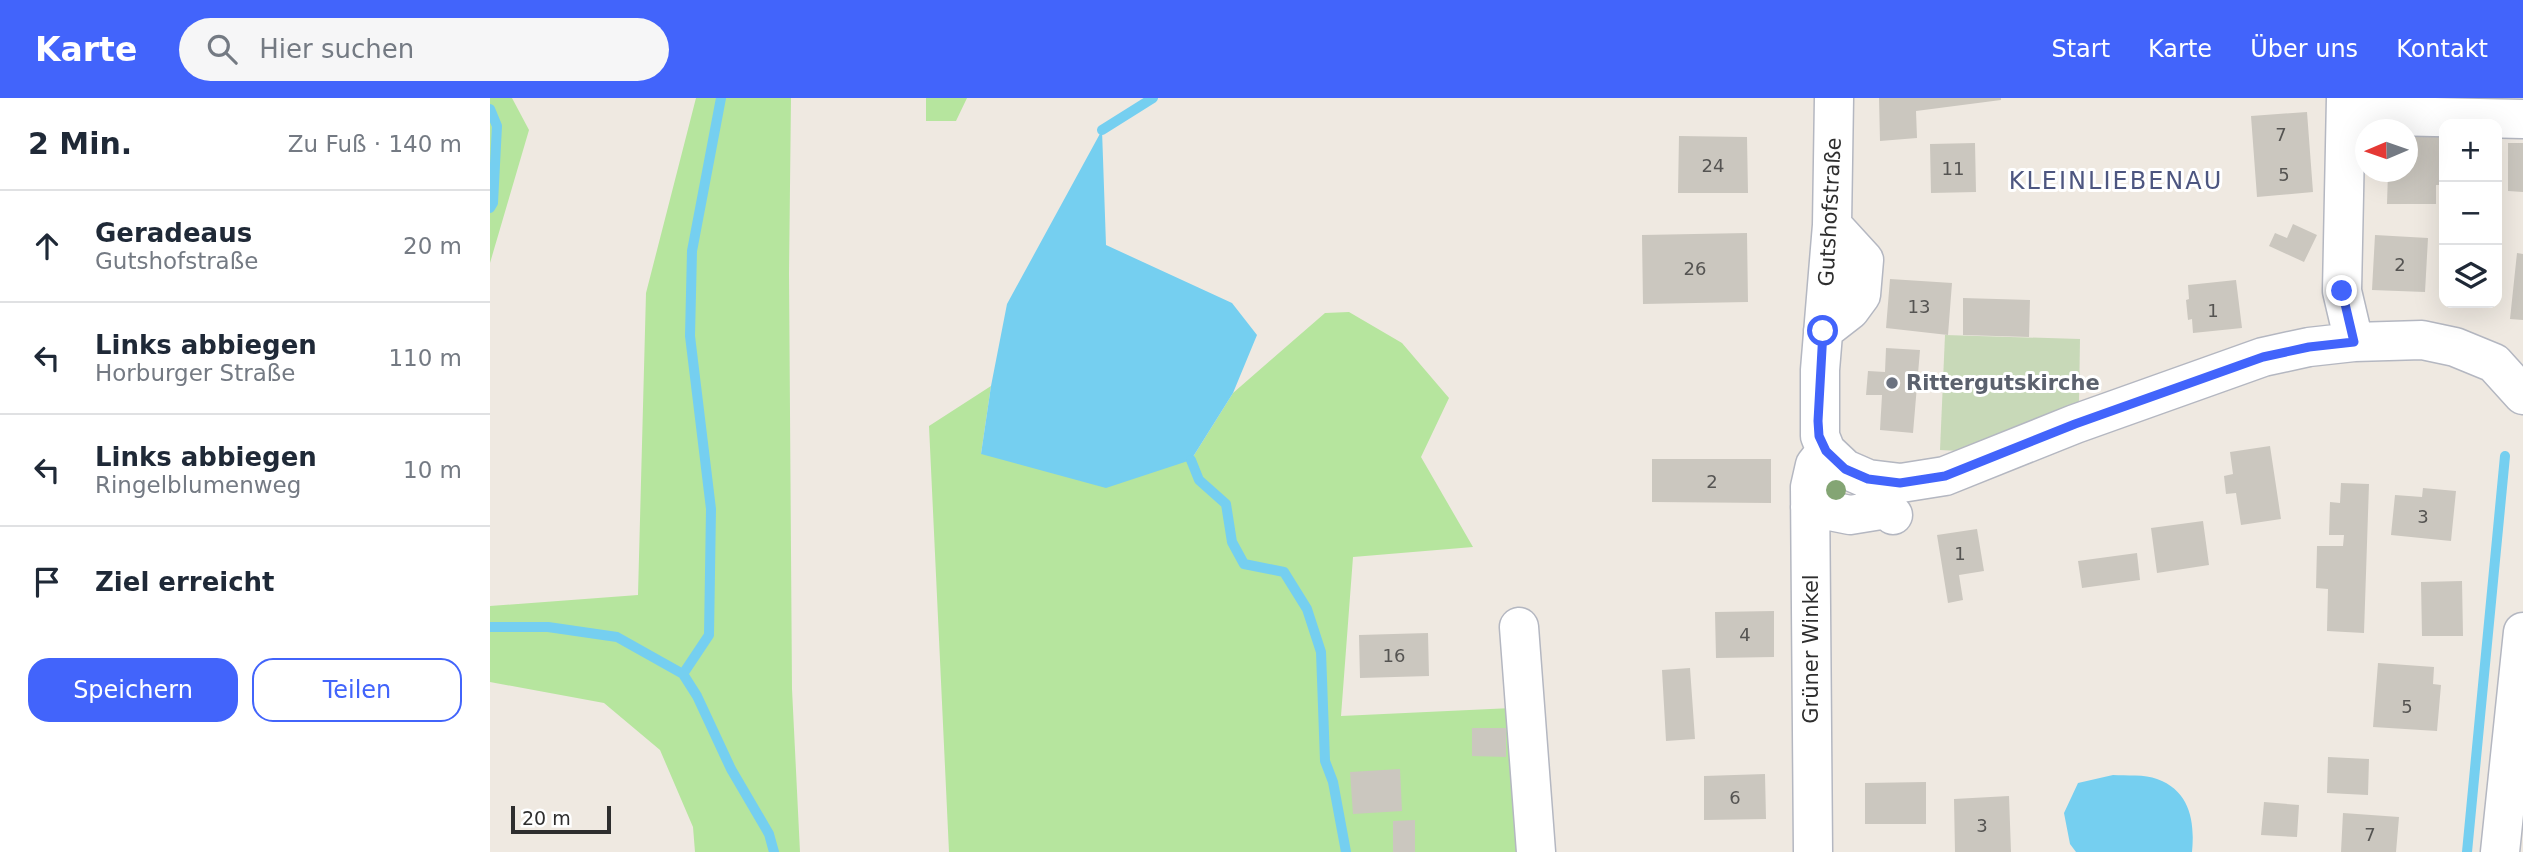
<!DOCTYPE html>
<html lang="de">
<meta charset="utf-8">
<style>
body{margin:0;font-family:"DejaVu Sans",sans-serif;background:#f6f6f7;color:#1f2937}
.controls{position:absolute;right:21px;top:21px;display:grid;overflow:hidden;border-radius:14px;box-shadow:0 7px 28px #0002}
.controls button{width:63px;height:63px;display:grid;place-items:center;padding:0;border:0;border-bottom:2px solid #e0e1e3;background:#fff;color:#1f2937;font:35px sans-serif}
.compass{position:absolute;left:1865px;top:21px;width:63px;height:63px;border-radius:50%;background:#fff;box-shadow:0 7px 28px #0002;rotate:268deg}
.scale{position:absolute;left:21px;bottom:18px;width:100px;box-sizing:border-box;padding-left:7px;border:4px solid #2e2e2e;border-top:0;font-size:19px;line-height:24px;white-space:nowrap;color:#2e2e2e;-webkit-text-stroke:5px #fff;paint-order:stroke}
.stop{position:absolute;width:21px;height:21px;margin:-16px;border:5px solid #4264fb;border-radius:50%;background:#fff}
.stop.end{background:#4264fb;border-color:#fff;box-shadow:0 2px 7px #0008}
.list{margin:0;padding:0;list-style:none}
h2{display:flex;justify-content:space-between;align-items:center;height:91px;margin:0;padding:0 28px;font-size:30px}
h2 small{font-size:23px;font-weight:400;color:#747a83}
.list li{display:grid;grid-template-columns:46px 1fr auto;gap:21px;align-items:center;box-sizing:border-box;height:112px;padding:0 28px;border-top:2px solid #e0e1e3}
.list b{display:block;font-size:26px;white-space:nowrap}
.list p{margin:0;font-size:23px;white-space:nowrap;color:#747a83}
.list em{font-size:23px;font-style:normal;color:#747a83}
.actions{display:flex;gap:14px;padding:21px 28px}
.actions a{flex:1;padding:16px 0;border:2px solid #4264fb;border-radius:21px;text-align:center;font-size:24px;color:#4264fb}
.actions .main{background:#4264fb;color:#fff}
.icon{flex:none;width:38px;height:38px;fill:none;stroke:currentColor;stroke-width:2;stroke-linecap:round;stroke-linejoin:round}
.map{position:relative;flex:none;width:2033px;height:754px;overflow:hidden}
header{display:flex;align-items:center;gap:42px;box-sizing:border-box;height:98px;padding:0 35px;background:#4264fb;color:#fff}
header strong{font-size:33px}
nav{display:flex;gap:38px;margin-inline-start:auto;font-size:24px}
.search{width:490px;height:63px;background:#f6f6f7;display:flex;align-items:center;gap:18px;box-sizing:border-box;padding:0 24px;border-radius:38px;color:#747a83;font-size:26px}
main{display:flex}
aside{flex:1;background:#fff}
.map>svg:first-child{display:block}
.green{fill:#b6e59e}
.cemetery{fill:#c8d9b8}
.water{fill:#75cff0}
.lines{fill:none;stroke-linecap:round;stroke-linejoin:round}
.stream{stroke:#75cff0;stroke-width:10}
.building{fill:#cbc7bf}
.minor-casing{stroke:#b4b7c1;stroke-width:41}
.minor{stroke:#fff;stroke-width:38}
.tree{fill:#84a574}
.route{stroke:#4264fb;stroke-width:9}
.worship-dot{fill:#6b7280;stroke:#fff;stroke-width:2.5}
.labels{text-anchor:middle;dominant-baseline:central;stroke-width:6;stroke-linejoin:round;paint-order:stroke}
.number-label{font-size:18px;fill:#555452}
.street-label{font-size:21px;fill:#2e2e2e;stroke:#fff}
.worship-label{font-size:21px;font-weight:bold;fill:#5b616d;stroke:#fff;text-anchor:start}
.quarter-label{font-size:24px;letter-spacing:2px;fill:#4d5680;stroke:#fff}
</style>
<header>
<strong>Karte</strong>
<div class="search"><svg class="icon" aria-label="search" viewBox="0 0 24 24"><circle cx="10" cy="10" r="6"/><path d="M15 15l6 6"/></svg>Hier suchen</div>
<nav><a>Start</a><a>Karte</a><a>Über uns</a><a>Kontakt</a></nav>
</header>
<main>
<aside>
<h2>2 Min.<small>Zu Fuß · 140 m</small></h2>
<ul class="list">
<li><svg class="icon" aria-label="ahead" viewBox="0 0 24 24"><path d="M12 20V5M6 11l6-6 6 6"/></svg><div><b>Geradeaus</b><p>Gutshofstraße</p></div><em>20 m</em></li>
<li><svg class="icon" aria-label="left" viewBox="0 0 24 24"><path d="M17 20v-9H6M10 6l-5 5 5 5"/></svg><div><b>Links abbiegen</b><p>Horburger Straße</p></div><em>110 m</em></li>
<li><svg class="icon" aria-label="left" viewBox="0 0 24 24"><path d="M17 20v-9H6M10 6l-5 5 5 5"/></svg><div><b>Links abbiegen</b><p>Ringelblumenweg</p></div><em>10 m</em></li>
<li><svg class="icon" aria-label="arrive" viewBox="0 0 24 24"><path d="M6 21V4h12l-3 4 3 4H6"/></svg><div><b>Ziel erreicht</b></div></li>
</ul>
<div class="actions"><a class="main">Speichern</a><a>Teilen</a></div>
</aside>
<div class="map">
<svg width="2033" height="754" viewBox="0 0 2033 754">
<rect width="100%" height="100%" fill="#efe9e1"/>
<path class="green" d="M0,0h22l17,32 -39,133z
M206,0h95l-2,176 3,415 8,163h-105l-2,-25 -33,-77 -56,-47 -114,-21v-76l148,-11 8,-302z
M436,0h41l-11,23h-30z
M859,214l53,31 47,55 -28,59 52,90 -120,10 -12,159 171,-8 11,144h-574l-20,-426 62,-40 -10,68 210,6 42,-67 92,-80z"/>
<path class="cemetery" d="M1455,237l135,4 -1,62 -9,9 -111,41 -19,-1z"/>
<path class="water" d="M612,32l4,115 126,58 25,32 -24,58 -42,67 -85,28 -125,-34 10,-68 16,-82z
M1623,677c13,1 32,-1 44,4 33,12 38,42 35,73h-116l-6,-8 -6,-31 14,-30z"/>
<g class="lines">
<path class="stream" d="M0,11l7,17 -4,77 -3,5
M612,32l51,-32
M701,362l8,20 27,24 6,38 12,22 40,8 23,37 14,43 4,109 8,21 13,70
M0,529h58l69,10 66,37 14,22 34,73 38,65 5,18
M193,576l26,-39 2,-126 -21,-173 2,-85 29,-153
M1977,754l38,-396"/>
</g>
<path class="building" d="M1389,0h122v2l-85,11 1,27 -37,3z
M1817,14l6,80 -56,5 -6,-81z
M1189,38l68,1 1,56h-70z
M1918,38l36,1v48h-8v19h-49l1,-32h20z
M1485,45l1,49 -45,1 -1,-49z
M2018,45h15v49l-15,-1z
M1803,126l24,11 -13,27 -35,-16 6,-13 12,5z
M1257,135l1,69 -105,2 -1,-69z
M1885,137l53,3 -3,54 -53,-2z
M2027,155l6,1v66l-13,-1z
M1400,181l62,4 -4,52 -62,-7z
M1746,182l6,48 -49,5 -1,-14 -4,1 -2,-20 3,-1 -1,-14z
M1473,200l67,2 -1,37 -66,-2z
M1396,250l34,2 -7,83 -33,-3 2,-35h-16l2,-24 17,1z
M1780,348l11,73 -40,6 -5,-32 -10,1 -2,-18 9,-2 -3,-22z
M1162,361h119v44l-119,-1z
M1851,385l28,1 -5,149 -37,-2 1,-42 -12,-1 1,-42h26l1,-11h-15l1,-33 10,1z
M1933,390l33,3 -5,50 -60,-6 4,-40 27,2z
M1713,423l6,44 -52,8 -6,-45z
M1487,431l7,42 -25,4 4,25 -15,3 -11,-68z
M1647,455l3,27 -58,8 -4,-27z
M1972,483l1,55h-41l-1,-54z
M1284,513v46l-58,1 -1,-46z
M938,535l1,43 -69,2 -1,-43z
M1888,565l56,4 -1,17 8,1 -4,46 -64,-4z
M1200,570l5,71 -29,2 -4,-71z
M982,630h34v29l-34,-1z
M1838,659l41,2 -1,36 -41,-2z
M910,671l2,42 -49,3 -3,-42z
M1275,676l1,45 -62,1v-44z
M1436,684v42h-61v-41z
M1519,698l2,56h-56l-1,-53z
M1774,704l35,3 -2,32 -36,-2z
M1853,715l56,4 -3,35h-55z
M925,722v32h-22v-31z"/>
<g class="lines">
<defs>
<path id="minor" d="M1344,0l-2,127 -12,145v66l6,15 19,18 23,10 33,4 44,-7 130,-52 188,-67 46,-10 45,-5 68,-2 33,7 39,16 29,32
M1856,0l-4,193 12,51
M1856,17l177,4
M1333,233l27,-21 11,-15 3,-35 -32,-35
M1320,409l40,8 37,-6 6,6
M1029,529l17,225
M1323,754l-3,-365 5,-22 11,-14
M2010,754l23,-220"/>
</defs>
<use href="#minor" class="minor-casing"/>
<use href="#minor" class="minor"/>
</g>
<circle class="tree" cx="1346" cy="392" r="10"/>
<g class="lines">
<path class="route" d="M1333,233l-5,90 1,15 7,15 19,18 23,10 32,4 45,-7 130,-52 188,-67 46,-10 45,-5 -12,-51"/>
</g>
<circle class="worship-dot" cx="1402" cy="285" r="7"/>
<g class="labels">
<g class="number-label">
<text x="1791" y="36">7</text>
<text x="1223" y="67">24</text>
<text x="1463" y="70">11</text>
<text x="1794" y="76">5</text>
<text x="1910" y="166">2</text>
<text x="1205" y="170">26</text>
<text x="1429" y="208">13</text>
<text x="1723" y="212">1</text>
<text x="1222" y="383">2</text>
<text x="1933" y="418">3</text>
<text x="1470" y="455">1</text>
<text x="1255" y="536">4</text>
<text x="904" y="557">16</text>
<text x="1917" y="608">5</text>
<text x="1245" y="699">6</text>
<text x="1492" y="727">3</text>
<text x="1880" y="736">7</text>
</g>
<g class="street-label">
<text transform="translate(1340 114) rotate(-87)">Gutshofstraße</text>
<text transform="translate(1321 551) rotate(-90)">Grüner Winkel</text>
</g>
<g class="worship-label">
<text x="1416" y="285">Rittergutskirche</text>
</g>
<g class="quarter-label">
<text x="1626" y="83">KLEINLIEBENAU</text>
</g>
</g>
</svg>
<div class="controls">
<button>+</button>
<button>−</button>
<button><svg class="icon" aria-label="layers" viewBox="0 0 24 24"><path d="M12 4l9 5-9 5-9-5zM3 14l9 5 9-5"/></svg></button>
</div>
<svg class="compass" viewBox="-18 -18 36 36"><path d="M0-13l5 13h-10z" fill="#e53935"/><path d="M0 13l5-13h-10z" fill="#747a83"/></svg>
<div class="scale">20 m</div>
<div class="stop" style="left:1333px;top:233px"></div>
<div class="stop end" style="left:1852px;top:193px"></div>
</div>
</main>
